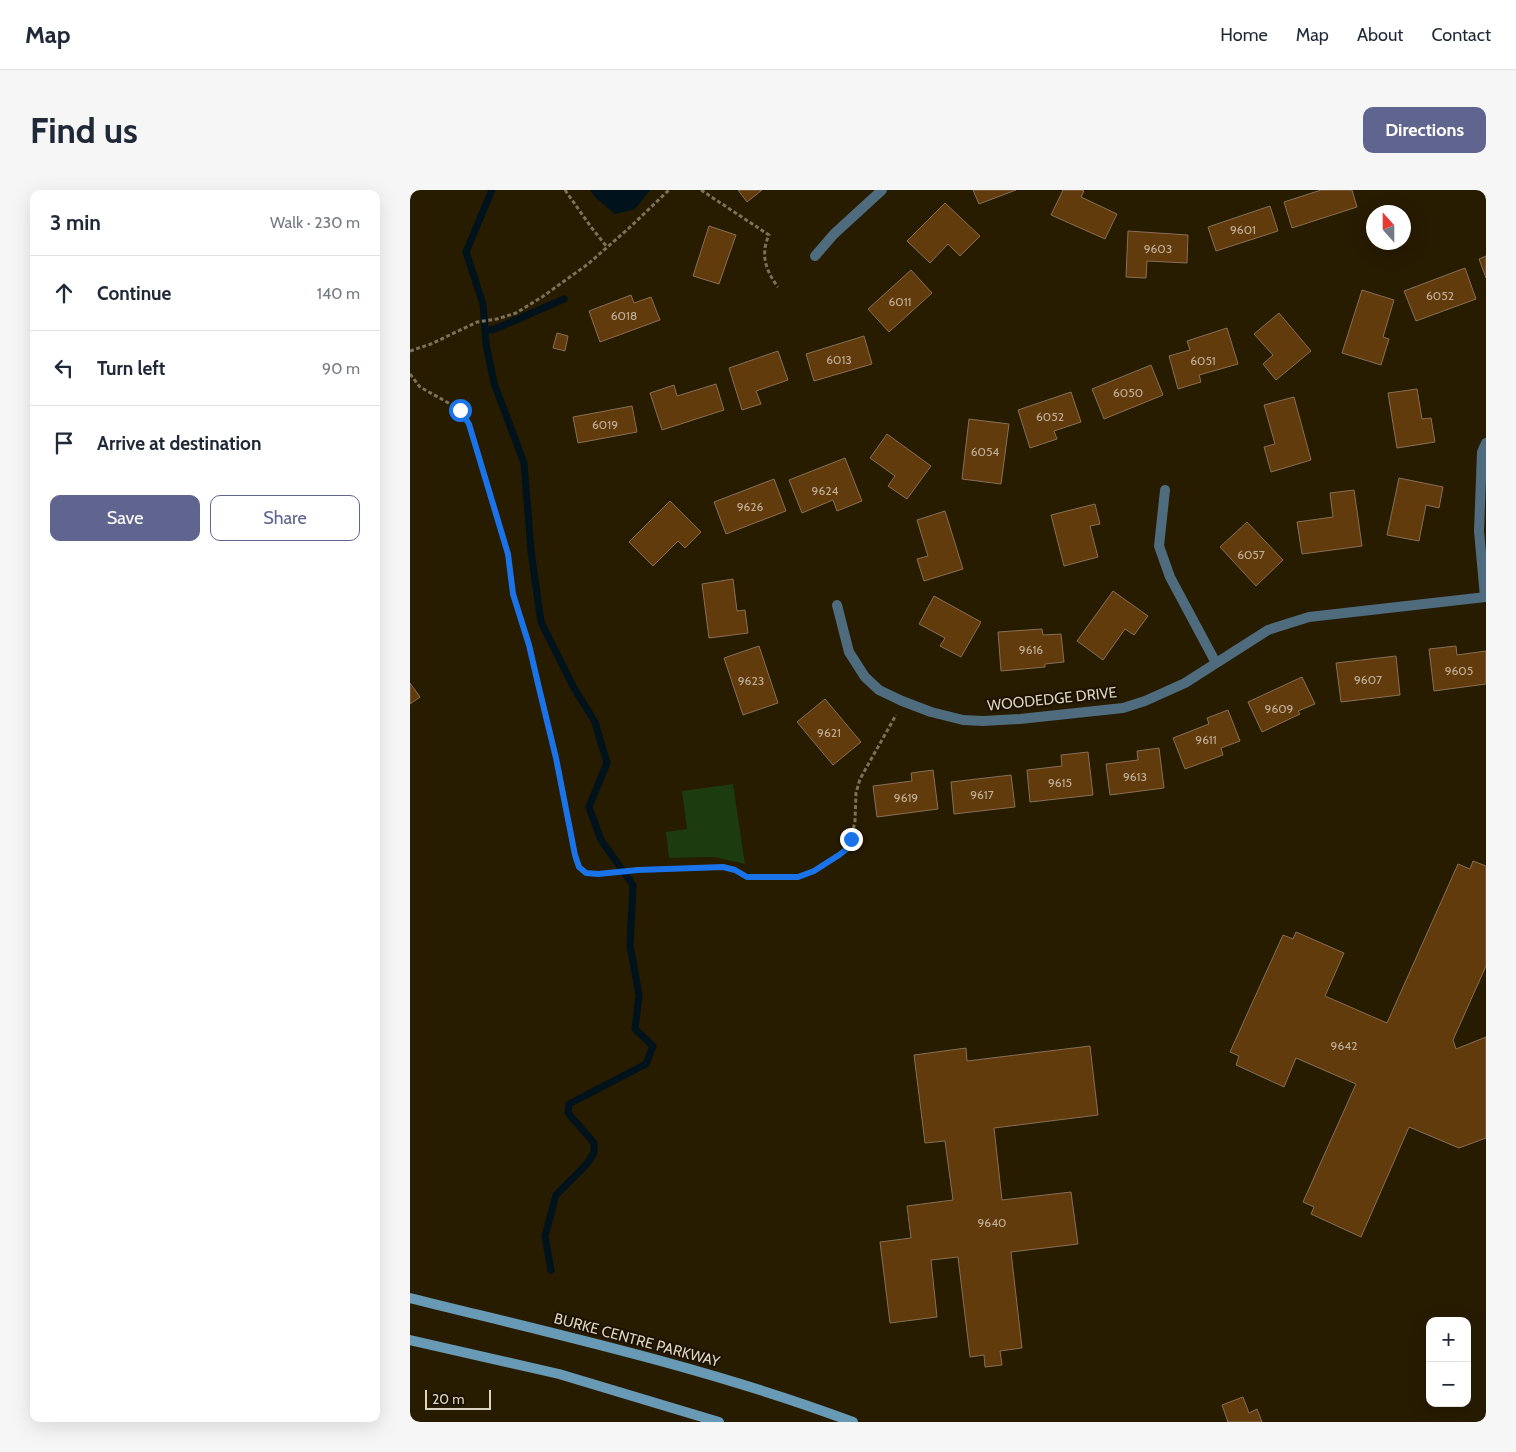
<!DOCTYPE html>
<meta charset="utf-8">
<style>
body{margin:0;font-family:Cabin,sans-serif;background:#f6f6f7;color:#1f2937}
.controls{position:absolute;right:15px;bottom:15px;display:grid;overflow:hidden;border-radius:10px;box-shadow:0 5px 20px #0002}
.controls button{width:45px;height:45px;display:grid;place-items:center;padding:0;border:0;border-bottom:1px solid #e0e1e3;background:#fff;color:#1f2937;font:25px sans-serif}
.compass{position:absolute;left:956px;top:15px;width:45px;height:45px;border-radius:50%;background:#fff;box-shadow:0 5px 20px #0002;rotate:339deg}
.scale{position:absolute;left:15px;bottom:12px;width:66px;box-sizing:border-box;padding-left:5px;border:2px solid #dcd4c4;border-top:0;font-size:14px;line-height:18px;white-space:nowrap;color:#dcd4c4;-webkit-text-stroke:4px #1d1200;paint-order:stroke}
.stop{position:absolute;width:15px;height:15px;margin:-11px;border:4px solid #1a73e8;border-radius:50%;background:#fff}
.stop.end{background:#1a73e8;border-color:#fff;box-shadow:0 1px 5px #0008}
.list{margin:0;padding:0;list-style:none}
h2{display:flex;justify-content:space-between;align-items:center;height:65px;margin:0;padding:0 20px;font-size:21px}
h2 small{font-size:16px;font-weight:400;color:#747a83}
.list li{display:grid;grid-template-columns:32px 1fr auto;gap:15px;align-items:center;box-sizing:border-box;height:75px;padding:0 20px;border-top:1px solid #e0e1e3}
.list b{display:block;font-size:19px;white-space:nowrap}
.list em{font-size:16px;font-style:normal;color:#747a83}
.actions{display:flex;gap:10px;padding:15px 20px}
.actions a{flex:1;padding:11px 0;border:1px solid #60658f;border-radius:10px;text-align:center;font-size:18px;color:#60658f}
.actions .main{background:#60658f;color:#fff}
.icon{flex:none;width:28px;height:28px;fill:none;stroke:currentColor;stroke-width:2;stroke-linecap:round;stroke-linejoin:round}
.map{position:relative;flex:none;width:1076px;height:1232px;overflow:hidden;border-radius:10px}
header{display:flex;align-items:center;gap:30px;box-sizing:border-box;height:70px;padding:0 25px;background:#fff;border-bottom:1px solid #e0e1e3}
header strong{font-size:24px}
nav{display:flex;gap:28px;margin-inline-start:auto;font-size:18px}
.intro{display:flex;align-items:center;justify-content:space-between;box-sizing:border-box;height:120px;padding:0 30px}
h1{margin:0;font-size:35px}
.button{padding:12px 22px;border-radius:10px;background:#60658f;color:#fff;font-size:18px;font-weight:700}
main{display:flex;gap:30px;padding:0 30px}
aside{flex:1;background:#fff;border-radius:10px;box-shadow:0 5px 20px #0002}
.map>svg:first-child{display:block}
.green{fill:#1c3b0f}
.water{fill:#00121c}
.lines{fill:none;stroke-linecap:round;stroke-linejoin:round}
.stream{stroke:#00121c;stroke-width:7}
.building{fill:#623b0d;stroke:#876f57}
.path{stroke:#7c725c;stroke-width:3;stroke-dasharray:4 2.5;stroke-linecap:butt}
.minor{stroke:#4e6c7d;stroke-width:10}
.secondary{stroke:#6899b5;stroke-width:10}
.route{stroke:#1a73e8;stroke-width:6}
.labels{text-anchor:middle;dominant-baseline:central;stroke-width:4;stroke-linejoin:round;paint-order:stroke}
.number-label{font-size:12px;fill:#beae96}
.street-label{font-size:15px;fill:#dcd4c4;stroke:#1d1200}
</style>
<header>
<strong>Map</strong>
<nav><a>Home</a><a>Map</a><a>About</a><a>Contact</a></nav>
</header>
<div class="intro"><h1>Find us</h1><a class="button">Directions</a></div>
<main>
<aside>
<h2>3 min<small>Walk · 230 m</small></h2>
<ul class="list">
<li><svg class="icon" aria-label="ahead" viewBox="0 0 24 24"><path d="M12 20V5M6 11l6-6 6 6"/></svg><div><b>Continue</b></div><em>140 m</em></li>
<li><svg class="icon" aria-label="left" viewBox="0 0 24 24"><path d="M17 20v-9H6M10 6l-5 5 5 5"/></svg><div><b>Turn left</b></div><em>90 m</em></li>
<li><svg class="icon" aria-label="arrive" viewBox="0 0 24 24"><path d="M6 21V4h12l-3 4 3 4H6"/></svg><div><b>Arrive at destination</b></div></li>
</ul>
<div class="actions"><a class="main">Save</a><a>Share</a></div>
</aside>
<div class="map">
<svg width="1076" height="1232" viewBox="0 0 1076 1232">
<rect width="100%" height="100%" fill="#271b00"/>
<path class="green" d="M323,594l12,80 -31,-7 -45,1 -3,-26 21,-3 -5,-38z"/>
<path class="water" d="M180,0h60l-15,19 -20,5 -19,-16z"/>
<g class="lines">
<path class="stream" d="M82,0l-26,62 17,52 3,40 8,39 30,80 7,88 10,71 33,66 21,34 12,41 -18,44 12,33 32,45 -3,60 9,50 -4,34 18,17 -7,18 -77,40 -1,9 26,30v10l-8,12 -30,30 -11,41 6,34
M75,141l10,-2 69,-30"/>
</g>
<path class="building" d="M328,0h24l-15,12z
M563,0h43l-37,14z
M653,0h18l3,1 -3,6 36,17 -12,25 -54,-24z
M911,0h31l5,17 -65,21 -8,-26z
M535,13l35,33 -20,20 -12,-12 -18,19 -23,-22z
M860,16l8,25 -62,20 -8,-24z
M299,36l27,9 -17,49 -26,-8z
M718,41l60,4 -1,28 -40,-2 -1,17 -20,-1z
M1076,66v22l-7,-19z
M1055,78l11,31 -60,22 -12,-30z
M501,80l21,23 -43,39 -21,-23z
M952,100l32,10 -11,37 6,2 -8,26 -39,-12z
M221,105l3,8 17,-6 9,23 -60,22 -11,-31z
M869,123l32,38 -35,29 -13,-16 10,-9 -19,-21z
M817,138l11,36 -39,11 2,7 -23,7 -9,-33 21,-6 -3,-9z
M147,143l11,3 -3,15 -12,-3z
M454,146l8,28 -58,17 -8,-27z
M368,161l10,29 -32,11 5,13 -19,6 -13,-42z
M741,175l12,30 -59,24 -12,-30z
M306,194l8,26 -62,20 -12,-37 24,-8 3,11z
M1007,199l5,30 9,-1 4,24 -38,6 -9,-55z
M661,202l10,30 -27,9 3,8 -27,9 -12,-38z
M884,207l17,63 -40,12 -7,-25 11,-3 -11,-39z
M222,216l5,26 -59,11 -5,-26z
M559,229l40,5 -8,60 -39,-5z
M477,244l44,32 -24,33 -19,-13 7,-10 -25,-18z
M435,268l17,43 -25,10 -4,-11 -31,13 -13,-33z
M989,288l44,9 -4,21 -13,-3 -7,36 -32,-6z
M364,289l12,32 -60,23 -12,-32z
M944,300l8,56 -60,8 -5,-32 36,-5 -3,-24z
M260,311l31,31 -16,16 -7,-7 -25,25 -24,-24z
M685,314l5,20 -10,2 8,31 -34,9 -13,-51z
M535,321l18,58 -39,12 -7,-22 11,-3 -11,-36z
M837,332l36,38 -27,26 -36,-39z
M323,389l4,32 8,-1 3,23 -39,5 -7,-54z
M703,401l35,25 -14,19 -9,-6 -22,31 -26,-19z
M524,406l47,26 -20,35 -21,-11 5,-8 -26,-14z
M632,439l1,6 18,-1 3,28 -19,2v3l-44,4 -3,-39z
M349,456l19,57 -35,12 -19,-57z
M1046,456l1,9 29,-4v33l-52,7 -5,-42z
M986,466l4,39 -59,7 -5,-39z
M892,487l13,27 -17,7 2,3 -38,18 -14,-30z
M0,493l10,14 -10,7z
M415,509l36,43 -28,23 -36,-43z
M818,520l12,31 -19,7 2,7 -38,14 -12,-31 36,-14 -2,-6z
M749,558l5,40 -54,7 -4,-31 32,-4 -1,-9z
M678,562l5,43 -63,7 -3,-32 35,-4 -1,-11z
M523,580l5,39 -61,8 -4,-31 39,-5 -1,-8z
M601,585l4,32 -61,7 -3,-32z
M1063,671l13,5v100l-33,74 3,9 30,-12v101l-27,10 -50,-21 -48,110 -50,-23 3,-7 -11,-5 53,-118 -60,-26 -12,29 -48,-22 3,-9 -9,-4 53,-117 10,4 3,-7 48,21 -19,43 62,27 71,-159 12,5z
M680,856l8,69 -104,13 8,72 69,-8 7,52 -67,8 11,96 -22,3 2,14 -17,2 -1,-12 -14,2 -12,-100 -27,3 6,57 -47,6 -10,-81 31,-4 -4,-32 46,-6 -8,-59 -20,2 -11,-88 52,-7 1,13z
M833,1207l6,16 8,-4 5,13h-35h1l-6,-17z"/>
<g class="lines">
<path class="path" d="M155,0l26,37 16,20
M291,0l68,45c-9,20 -3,36 9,52
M0,161l21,-7 46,-22 20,-3 19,-6 26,-16 46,-33 40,-35 41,-39
M0,184l10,13 41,23 8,14 39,130 5,40 16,51 10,43 17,70 19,97 4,12 7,6 12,1 41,-4 84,-3 12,3 12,7h51l16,-6 25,-16 8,-7 4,-9 4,-18 1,-28 4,-14 36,-64"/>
<path class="minor" d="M405,66l19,-22 48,-44
M755,300l-6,56 11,31 46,86
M1075,407l-6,-66 3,-79 4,-9
M427,415l12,47 16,25 14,13 23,11 29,11 32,8 20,1 37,-2 103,-11 22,-7 40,-18 83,-53 41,-13 177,-20"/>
<path class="secondary" d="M0,1108c149,37 299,70 443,124
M0,1150l149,34 160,48"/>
</g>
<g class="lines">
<path class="route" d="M50,220l9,14 39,130 5,40 16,51 10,43 17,70 19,97 4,12 7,6 12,1 40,-4 85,-3 12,3 12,7h51l16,-6 25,-16 9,-7 3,-9"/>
</g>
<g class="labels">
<g class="number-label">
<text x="833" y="39">9601</text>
<text x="748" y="58">9603</text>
<text x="1030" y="105">6052</text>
<text x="490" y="111">6011</text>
<text x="214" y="125">6018</text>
<text x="429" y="169">6013</text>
<text x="793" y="170">6051</text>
<text x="718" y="202">6050</text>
<text x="640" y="226">6052</text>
<text x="195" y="234">6019</text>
<text x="575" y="261">6054</text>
<text x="415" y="300">9624</text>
<text x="340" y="316">9626</text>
<text x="841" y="364">6057</text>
<text x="621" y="459">9616</text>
<text x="1049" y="480">9605</text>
<text x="958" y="489">9607</text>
<text x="341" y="490">9623</text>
<text x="869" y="518">9609</text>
<text x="419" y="542">9621</text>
<text x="796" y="549">9611</text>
<text x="725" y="586">9613</text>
<text x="650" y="592">9615</text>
<text x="572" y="604">9617</text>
<text x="496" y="607">9619</text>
<text x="934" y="855">9642</text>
<text x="582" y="1032">9640</text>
</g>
<g class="street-label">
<text transform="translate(642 509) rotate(-6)">WOODEDGE DRIVE</text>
<text transform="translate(227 1150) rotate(15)">BURKE CENTRE PARKWAY</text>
</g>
</g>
</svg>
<div class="controls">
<button>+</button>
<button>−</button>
</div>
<svg class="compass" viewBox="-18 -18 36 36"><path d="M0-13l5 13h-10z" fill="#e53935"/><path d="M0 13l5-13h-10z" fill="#747a83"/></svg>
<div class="scale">20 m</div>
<div class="stop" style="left:50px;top:220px"></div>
<div class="stop end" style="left:441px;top:649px"></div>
</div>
</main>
